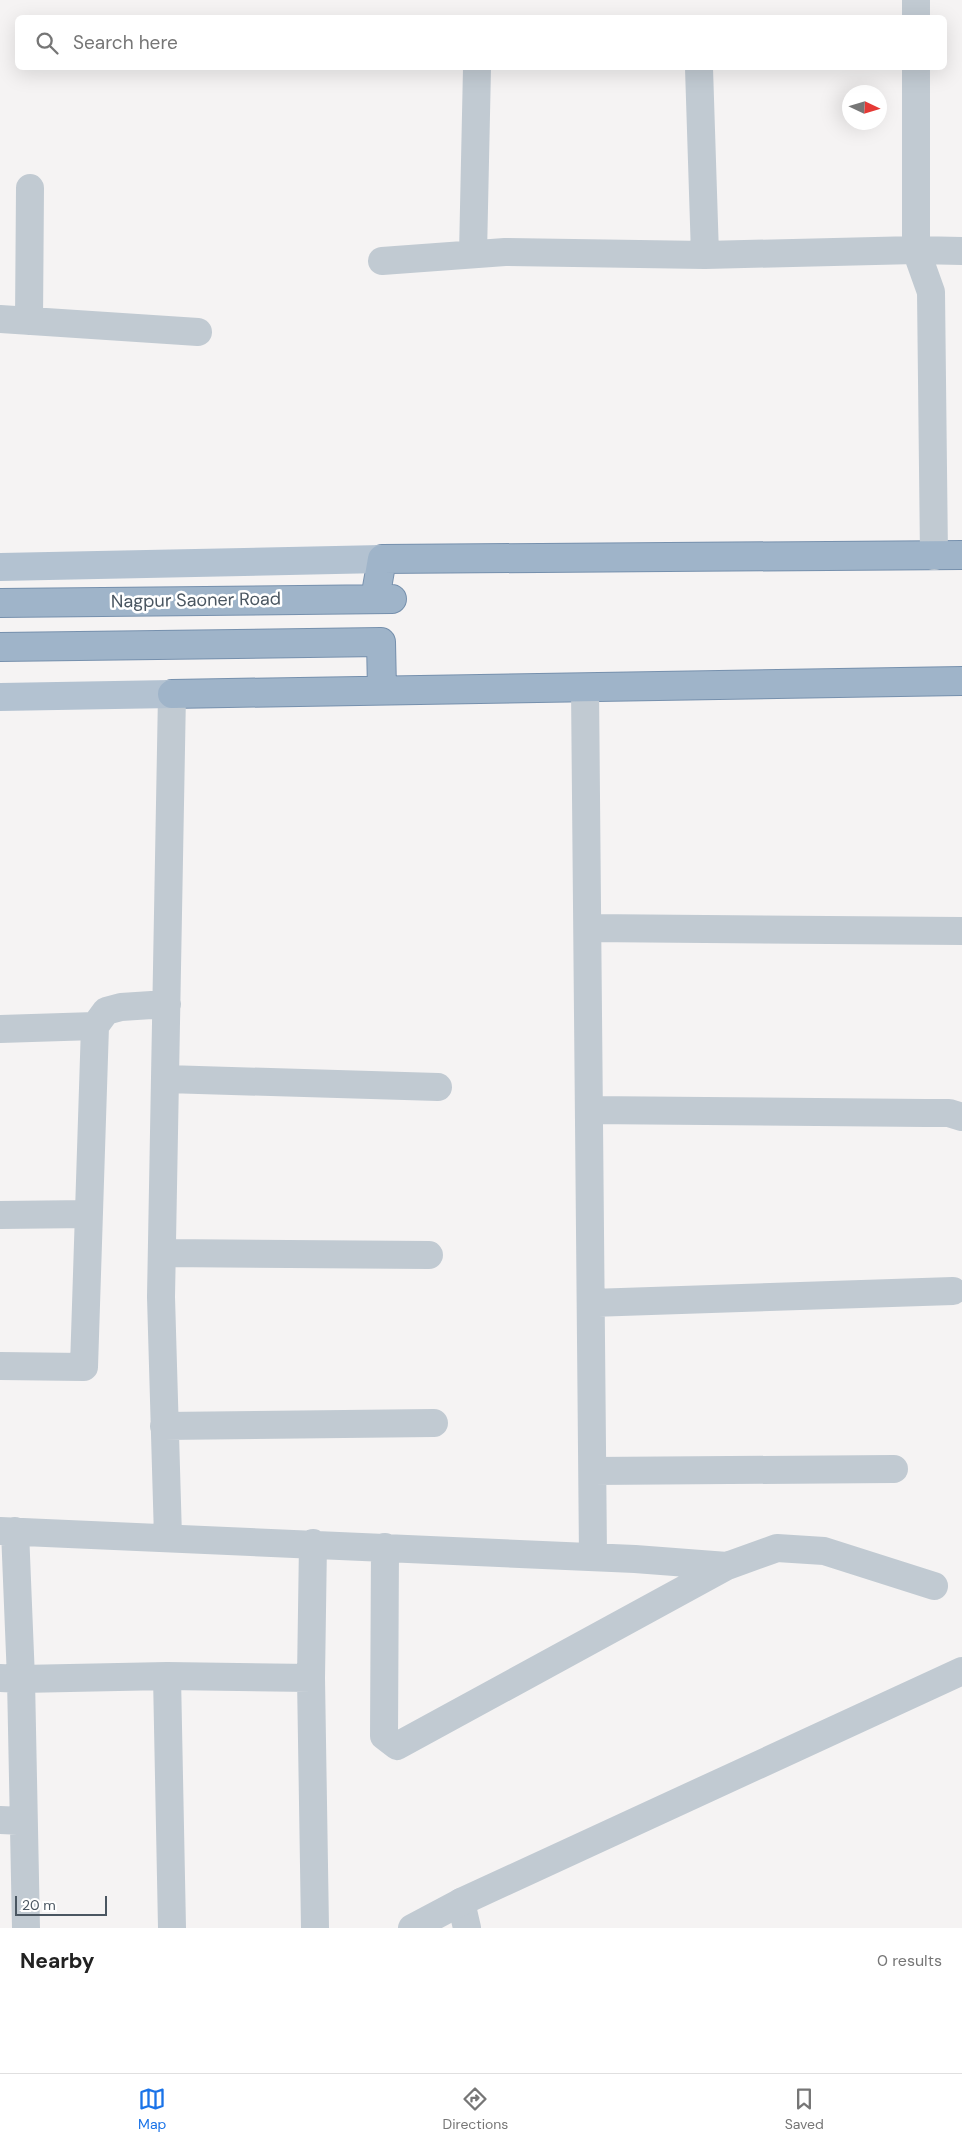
<!DOCTYPE html>
<style>
body{margin:0;font-family:"DM Sans",sans-serif;background:#f6f6f6;color:#222}
.compass{position:absolute;left:842px;top:85px;width:45px;height:45px;border-radius:50%;background:#fff;box-shadow:0 5px 20px #0002;rotate:94deg}
.scale{position:absolute;left:15px;bottom:12px;width:92px;box-sizing:border-box;padding-left:5px;border:2px solid #4a5661;border-top:0;font-size:14px;line-height:18px;white-space:nowrap;color:#4a5661;-webkit-text-stroke:4px #fff;paint-order:stroke}
.list{margin:0;padding:0;list-style:none}
h2{display:flex;justify-content:space-between;align-items:center;height:65px;margin:0;padding:0 20px;font-size:21px}
h2 small{font-size:16px;font-weight:400;color:#767676}
.icon{flex:none;width:28px;height:28px;fill:none;stroke:currentColor;stroke-width:2;stroke-linecap:round;stroke-linejoin:round}
.map{position:relative;flex:none;width:962px;height:1928px;overflow:hidden}
.search{position:absolute;background:#fff;box-shadow:0 5px 20px #0002;left:15px;right:15px;top:15px;height:55px;display:flex;align-items:center;gap:12px;box-sizing:border-box;padding:0 18px;border-radius:8px;color:#767676;font-size:19px}
.sheet{height:145px;background:#fff}
nav{display:flex;justify-content:space-around;align-items:center;box-sizing:border-box;height:70px;border-top:1px solid #e0e0e0;background:#fff;font-size:14px;color:#767676}
nav a{display:grid;justify-items:center;gap:2px}
nav .on{color:#1a73e8}
.map>svg:first-child{display:block}
.lines{fill:none;stroke-linecap:round;stroke-linejoin:round}
.trunk-casing{stroke:#7690ad;stroke-width:30}
.minor{stroke:#c1cad2;stroke-width:28}
.tertiary{stroke:#c1cad2;stroke-width:28}
.primary{stroke:#b3c2d1;stroke-width:28}
.trunk{stroke:#9fb4c9;stroke-width:28}
.labels{text-anchor:middle;dominant-baseline:central;stroke-width:5;stroke-linejoin:round;paint-order:stroke}
.street-label{font-size:18px;fill:#4a5661;stroke:#fff}
</style>
<div class="map">
<svg width="962" height="1928" viewBox="0 0 962 1928">
<rect width="100%" height="100%" fill="#f5f3f3"/>
<g class="lines">
<defs>
<path id="trunk" d="M375,599l7,-40 580,-4
M0,603l392,-4
M0,647l381,-5 1,48
M172,694l790,-13"/>
</defs>
<use href="#trunk" class="trunk-casing"/>
<path class="minor" d="M916,18v-18
M699,68l6,187
M916,68v182l15,42 3,264
M473,254l4,-186
M382,261l123,-9 200,3 211,-5 46,1
M0,319l198,13
M29,321l1,-133
M585,688l8,869
M588,928l374,3
M95,1026l11,-15 15,-4 46,-3
M0,1029l95,-3 -11,341 -84,-1
M166,1079l272,8
M589,1110l337,3h23l13,4
M0,1215l89,-1
M163,1253l266,2
M591,1303l362,-12
M164,1426l270,-3
M593,1471l301,-2
M0,1531l635,28 92,7 50,-18 47,3 110,35
M15,1531l6,148 5,249
M168,1537l-7,-240 11,-603
M313,1543l-2,135 4,250
M385,1547l-1,189 13,10 330,-180
M167,1676l144,2
M0,1678l21,1 146,-3 5,252
M0,1820l23,1
M461,1902l6,26"/>
<path class="tertiary" d="M412,1928l49,-26 501,-231"/>
<path class="primary" d="M0,567l382,-8
M0,697l172,-3"/>
<use href="#trunk" class="trunk"/>
</g>
<g class="labels">
<g class="street-label">
<text transform="translate(196 600) rotate(-1)">Nagpur Saoner Road</text>
</g>
</g>
</svg>
<svg class="compass" viewBox="-18 -18 36 36"><path d="M0-13l5 13h-10z" fill="#e53935"/><path d="M0 13l5-13h-10z" fill="#767676"/></svg>
<div class="scale">20 m</div>
<div class="search"><svg class="icon" aria-label="search" viewBox="0 0 24 24"><circle cx="10" cy="10" r="6"/><path d="M15 15l6 6"/></svg>Search here</div>
</div>
<section class="sheet">
<h2>Nearby<small>0 results</small></h2>
<ul class="list">
</ul>
</section>
<nav>
<a class="on"><svg class="icon" aria-label="map" viewBox="0 0 24 24"><path d="M3 6l6-2 6 2 6-2v14l-6 2-6-2-6 2zM9 4v14M15 6v14"/></svg>Map</a>
<a><svg class="icon" aria-label="directions" viewBox="0 0 24 24"><path d="M12 3l9 9-9 9-9-9zM9 14v-3h6M13 9l2 2-2 2"/></svg>Directions</a>
<a><svg class="icon" aria-label="saved" viewBox="0 0 24 24"><path d="M7 4h10v16l-5-4-5 4z"/></svg>Saved</a>
</nav>
